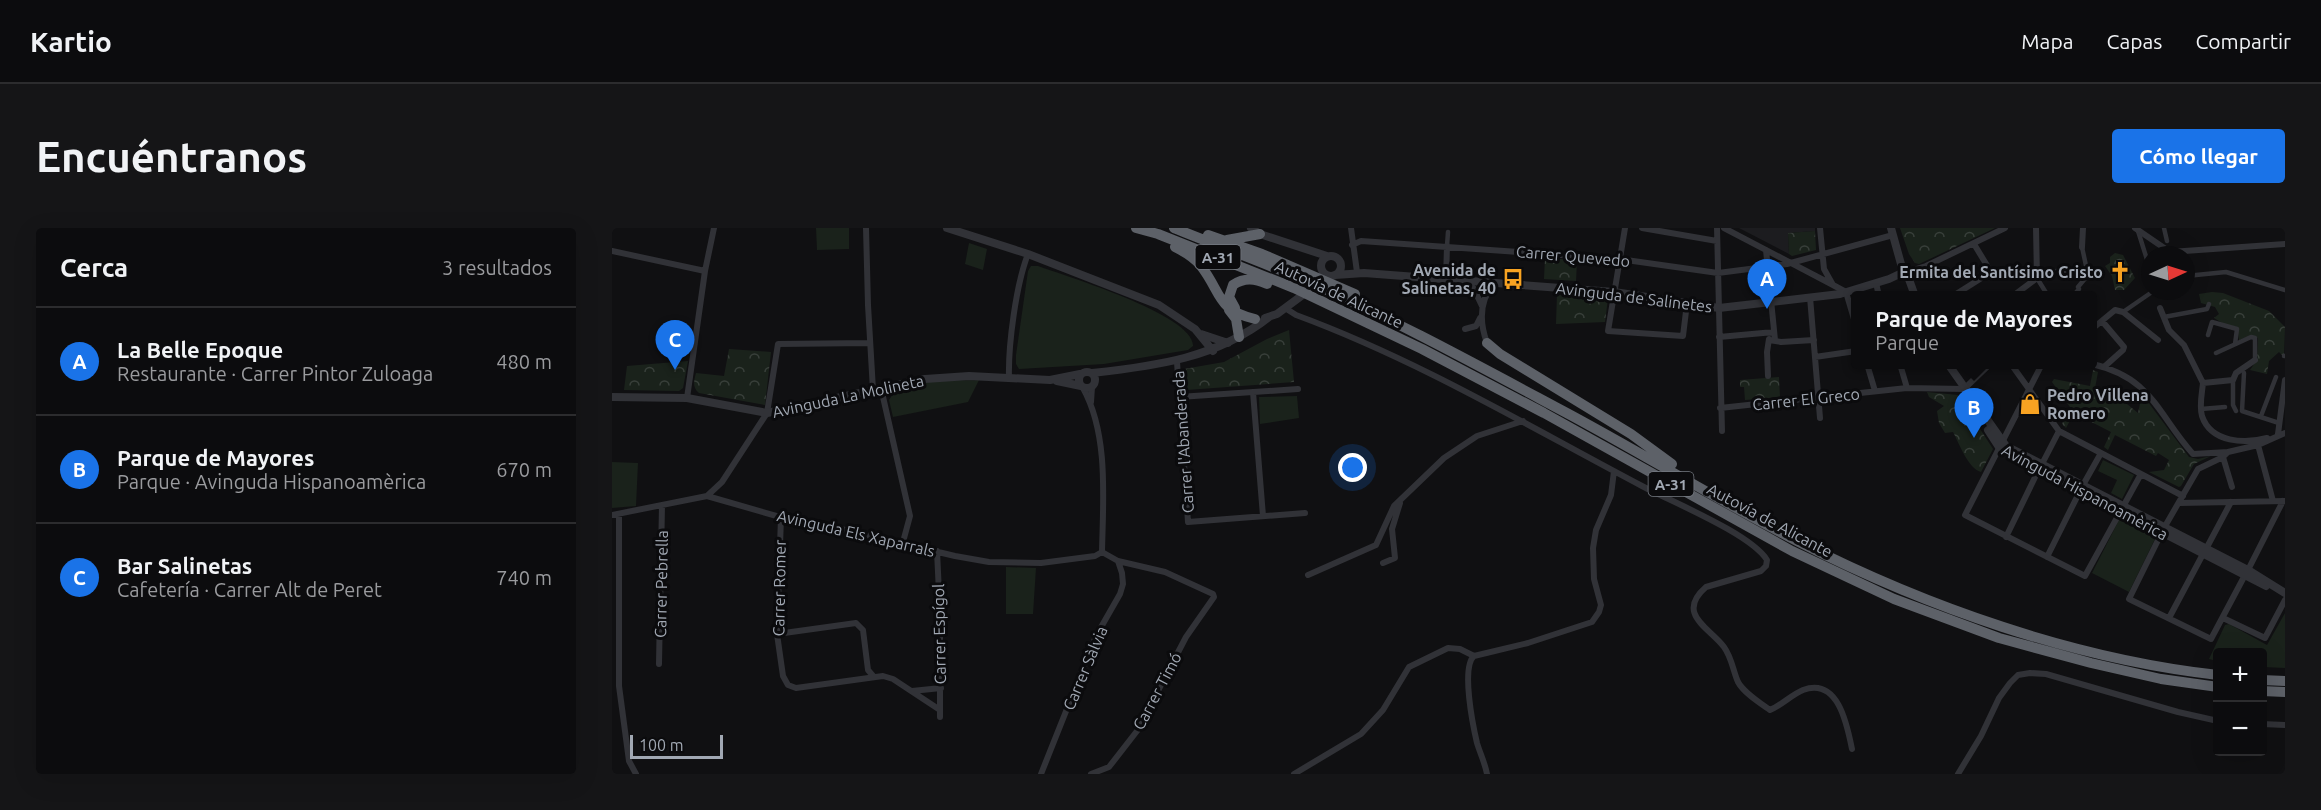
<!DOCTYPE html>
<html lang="es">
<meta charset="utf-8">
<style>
body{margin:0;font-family:Ubuntu,sans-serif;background:#151517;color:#f1f3f6}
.controls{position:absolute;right:18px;bottom:18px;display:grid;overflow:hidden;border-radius:6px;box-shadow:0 6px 24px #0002}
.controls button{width:54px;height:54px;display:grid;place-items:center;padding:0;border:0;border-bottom:2px solid #2c2c2e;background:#0c0c0e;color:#f1f3f6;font:30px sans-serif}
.compass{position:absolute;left:1529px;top:18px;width:54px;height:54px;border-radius:50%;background:#0c0c0e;box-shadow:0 6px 24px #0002;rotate:86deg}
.scale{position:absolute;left:18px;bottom:15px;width:93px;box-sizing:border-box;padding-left:6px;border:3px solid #a1a8b3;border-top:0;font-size:16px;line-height:21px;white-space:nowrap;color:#a1a8b3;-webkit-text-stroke:4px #0b0b0d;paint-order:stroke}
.you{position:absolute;left:741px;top:240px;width:21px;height:21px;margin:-15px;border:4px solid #fff;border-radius:50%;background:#1a73e8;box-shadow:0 0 0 9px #1a73e833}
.badge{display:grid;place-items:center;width:39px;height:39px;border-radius:50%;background:#1a73e8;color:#fff;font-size:20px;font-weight:700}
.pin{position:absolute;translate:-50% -50px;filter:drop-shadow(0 2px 3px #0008)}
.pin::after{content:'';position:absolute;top:32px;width:21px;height:18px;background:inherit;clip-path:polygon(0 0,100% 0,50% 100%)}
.popup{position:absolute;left:1239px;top:63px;width:246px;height:78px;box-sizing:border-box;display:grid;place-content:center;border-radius:6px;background:#0c0c0e;filter:drop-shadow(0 2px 4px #0005);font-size:20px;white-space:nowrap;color:#9a9b9e}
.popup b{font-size:22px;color:#f1f3f6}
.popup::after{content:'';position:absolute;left:50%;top:100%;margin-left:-12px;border:12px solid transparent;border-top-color:#0c0c0e}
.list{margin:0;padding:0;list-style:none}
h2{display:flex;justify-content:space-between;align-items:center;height:78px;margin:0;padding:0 24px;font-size:26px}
h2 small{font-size:20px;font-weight:400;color:#9a9b9e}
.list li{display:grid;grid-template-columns:39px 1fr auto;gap:18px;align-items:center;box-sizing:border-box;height:108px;padding:0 24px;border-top:2px solid #2c2c2e}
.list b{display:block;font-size:22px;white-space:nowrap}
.list p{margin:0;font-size:20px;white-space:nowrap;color:#9a9b9e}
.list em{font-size:20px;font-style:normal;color:#9a9b9e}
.map{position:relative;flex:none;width:1673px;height:546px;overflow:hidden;border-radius:6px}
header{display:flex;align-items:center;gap:36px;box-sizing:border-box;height:84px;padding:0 30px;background:#0c0c0e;border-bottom:2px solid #2c2c2e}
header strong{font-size:28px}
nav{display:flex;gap:33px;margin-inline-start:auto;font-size:21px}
.intro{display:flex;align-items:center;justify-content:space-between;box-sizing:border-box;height:144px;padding:0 36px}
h1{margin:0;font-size:42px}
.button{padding:15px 27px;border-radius:6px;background:#1a73e8;color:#fff;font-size:21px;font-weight:700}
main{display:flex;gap:36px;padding:0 36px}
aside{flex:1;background:#0c0c0e;border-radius:6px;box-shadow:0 6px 24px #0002}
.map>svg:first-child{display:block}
.built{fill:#1c1c1f}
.green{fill:#1a221b}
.forest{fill:url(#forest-crowns)}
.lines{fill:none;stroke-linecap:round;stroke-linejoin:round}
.pedestrian{stroke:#313237;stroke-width:4.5}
.minor{stroke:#313237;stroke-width:6}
.tertiary{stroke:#313237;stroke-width:8}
.motorway{stroke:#5d6168;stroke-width:10}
.labels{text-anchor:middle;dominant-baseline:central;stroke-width:6;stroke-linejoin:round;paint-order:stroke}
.shield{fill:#0b0b0d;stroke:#747981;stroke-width:1.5}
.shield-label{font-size:15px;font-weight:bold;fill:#a1a8b3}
.street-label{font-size:16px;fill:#a1a8b3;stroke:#0b0b0d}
.poi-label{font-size:16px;font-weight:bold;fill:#a1a8b3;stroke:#0b0b0d;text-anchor:end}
</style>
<header>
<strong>Kartio</strong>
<nav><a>Mapa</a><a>Capas</a><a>Compartir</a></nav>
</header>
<div class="intro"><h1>Encuéntranos</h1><a class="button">Cómo llegar</a></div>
<main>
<aside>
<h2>Cerca<small>3 resultados</small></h2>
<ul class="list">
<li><span class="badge">A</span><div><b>La Belle Epoque</b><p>Restaurante · Carrer Pintor Zuloaga</p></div><em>480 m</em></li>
<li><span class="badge">B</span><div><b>Parque de Mayores</b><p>Parque · Avinguda Hispanoamèrica</p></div><em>670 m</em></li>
<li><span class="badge">C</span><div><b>Bar Salinetas</b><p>Cafetería · Carrer Alt de Peret</p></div><em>740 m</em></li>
</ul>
</aside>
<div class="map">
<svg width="1673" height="546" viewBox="0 0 1673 546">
<defs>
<pattern id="forest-crowns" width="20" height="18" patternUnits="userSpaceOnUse" patternTransform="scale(1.5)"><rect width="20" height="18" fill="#1a221b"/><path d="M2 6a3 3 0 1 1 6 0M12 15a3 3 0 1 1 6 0" fill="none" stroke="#383f3a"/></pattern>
</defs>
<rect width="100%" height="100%" fill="#101012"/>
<path class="built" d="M1127,0h76v3l-27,2 1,21z"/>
<path class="green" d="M204,0h33v21l-32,1z
M357,15l18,6 -4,21 -18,-6z
M419,38h7c27,10 157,49 155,80l-5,4 -84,14 -85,5 -3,-5v-9l12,-84z
M367,152l-11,22 -75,15 -4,-17c12,-23 67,-19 90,-20z
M685,168l2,22 -39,6 -1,-27z
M1491,232l31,15 -12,24 -11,-6 6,-13 -19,-9z
M0,234l26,1 -2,43 -24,2z
M1509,288l36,19 -28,57 -37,-19z
M394,339l30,1 -3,46h-27z
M1673,385v55l-22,-1 -1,-15h-44l-1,9 -8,-2 16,-34 4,-1 38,21z"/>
<path class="forest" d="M1288,0h95l-76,36 -4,-1 -6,-9z
M1203,3l1,19 -24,6 -3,-2 -1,-21z
M1503,25l8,2 12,23 -11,12h-9l-3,-14 -7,-10 5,-3v-6z
M933,30l32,2 -1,21 -32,-2z
M1600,64l11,1 46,18 16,16 -1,30 -5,-5 -10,9 -2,13 -17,-4 7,-10 1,-22 -8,-2 -11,4 -2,-13 -13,-3 -10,-6 5,-4 -4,-7 -14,-4 -2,-9z
M945,67l51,3 -3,24 -49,2z
M677,102l5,52 -108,8 -2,-21 40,-7 43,-23z
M117,121l42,3 -6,53 -66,-12c-7,-6 -5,-12 -3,-20l28,3z
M76,133l-5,27 -4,3 -55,-1 3,-24z
M1481,142l5,2 -3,16c18,5 29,13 43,25l4,-19 47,63 9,2 13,-3 -17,8 -13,22 -2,1 -30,-15 15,-2 5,-10 -11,-7 -2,3 -41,-21 -7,15 -4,-3 7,-15 -37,-19 -8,15 -4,-4 8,-17 -18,-25 2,-3 36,7z
M1167,149l1,20 -35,3 -1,-13h-4v-7z
M1315,164l31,3 35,54 -12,23c-13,-4 -21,-27 -28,-40l-8,1 -6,-10 -2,-12 7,-5 -15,-9z"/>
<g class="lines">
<path class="pedestrian" d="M1552,0l3,13
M1526,3l12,38
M835,18l1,-14
M1426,44l40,-2
M1574,48l40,-4 59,18
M1425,50l11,18
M1461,68l6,-7 -1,-2 10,-12 -6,-28
M1511,84l29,-20
M1552,89l43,-8 2,-5
M1596,107l4,-13 25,7 -2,15
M1604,125l35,-16 4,1v22
M1672,128h1
M1632,145l-2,38 37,12
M1621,152v25l3,6
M1589,181l24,-2
M1649,188l15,-39"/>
<path class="minor" d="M254,0l2,77 5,85
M739,0l6,44
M1013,0l-17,103 75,5 4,-33
M1030,0l75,13
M1105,0l5,203
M1112,0l109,57
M1208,0l4,41 9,16 13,7 10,34
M1523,0l35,24 115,-8
M740,17l9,-4 258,18 99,14 69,-9 106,-29
M1470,19l1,-19
M1154,22l9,90
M0,23l93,20
M1295,41l6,1 13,-4 79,-38
M834,51l1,-33
M855,53l7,8 8,17
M1264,55l3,13
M1341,68l38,-24 -17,-28
M1401,68l24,-18 -1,-50
M1198,69l10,121
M673,80l11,7c122,45 232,111 346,171 30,16 109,48 125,74l-1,6 -5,5 -55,16c-31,27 4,41 18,60 8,11 9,24 14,35 6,11 22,21 32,28 12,-5 21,-15 33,-20 35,-13 44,34 49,59
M1548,80l9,22 15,15 19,38
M1490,93l22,26 -1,3 -19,17
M853,101l11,-3 4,-8
M1480,101l23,-19 8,2 35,28
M1107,109l55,-5
M1157,112l12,2 33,-2
M875,115c-8,-22 -8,-42 7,-60
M1203,129l41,-6
M565,134l11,160 117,-9
M1255,136l8,27
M1288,136l7,24
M1399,136l48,67 124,65
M1430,136l-77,151 120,61 56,-102
M1480,136c61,14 65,50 101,90l35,-2
M1156,148l-1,-24 2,-13
M397,151c-1,-34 7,-94 19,-125
M1591,155c-1,10 -4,23 -1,33 9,27 43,28 65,22
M1591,155l30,-3 3,-7 19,-13
M269,160l29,128 -7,26
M471,160c26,47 20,112 19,164
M641,164l10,124
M567,169l119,-8
M75,170l18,-127 9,-43
M479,174l1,-15
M1108,180l187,-20 57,1 26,-25
M1666,206l7,-54
M1646,217l15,56
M1611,229l9,30
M1430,236l17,-33
M1471,257l18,-32
M95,268l15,-14 45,-69 11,-69 92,-1
M1567,275l106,-2
M7,286v172l10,75 7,13
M0,287l95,-19 94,27 40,6 114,27 34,6 52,1 54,-7 7,-4
M169,289l-4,117 6,42 5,9 8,3 87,-12 10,3 47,31
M1394,309l33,-68
M1594,321l25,-47
M325,323l3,63v103
M1435,329l33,-66
M771,335l12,-5 -3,-29 8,-26
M1636,342l35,-69
M696,347l68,-30 18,-39 50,-48 33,-22 46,-15
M1633,347l-34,64 -82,-40 35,-71 34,-59 25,-12 5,-5 30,-7 27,-12
M1557,390l34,-64
M1611,390l42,20 20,-38
M165,406l79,-11 7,7 5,40 6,7
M47,436l3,-159
M300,463l29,-3
M1650,496l23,1
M429,546l55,-138 24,-42 3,-10 -1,-11 -4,-12
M479,546l18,-7 28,-36 49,-94 28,-40 -1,-3 -48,-22 -47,-11 -16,-9
M682,546l67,-40 22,-24 26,-43 39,-19 12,1 14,7
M875,546c-2,-11 -7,-21 -10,-31 -4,-17 -16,-76 -3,-87l54,-13 64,-21 7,-10 2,-7 -7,-26 -1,-31 3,-18 15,-35 3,-24
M1346,546l23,-38 18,-38 11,-15 8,-8 12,-2 16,1 132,38 40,9"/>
<path class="tertiary" d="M335,0l81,26 131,51 36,24 18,22
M639,0l9,6 67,22
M1279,0l10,36
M709 38a10 10 0 1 1 20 0a10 10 0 1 1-20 0Z
M1294,43l9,25
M723,47l29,-2 250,19 105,16 121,-14 49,-15 17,-8
M653,90l12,-4 31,-23
M589,106l27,9
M1336,136l58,82 242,124 37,23
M467 152a8 8 0 1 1 16 0a8 8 0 1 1-16 0Z
M480,145c64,-7 125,-15 177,-56
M445,153l24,5
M0,169l75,1 80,15 158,-34 44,-3 81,4 30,-6
M1376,202l11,17 5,4 262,135"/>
<path class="motorway" d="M524,0l22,6 136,54 128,61 122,64 248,138 102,48 105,39 92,25 70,16 57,8
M562,0c42,17 85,33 128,51 89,39 175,86 261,132 79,42 156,90 236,131 128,65 275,117 419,133
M596,7l54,19 93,40
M615,12l33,-6
M563,19c10,5 19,10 26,19 21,27 15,44 54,53
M623,80l-6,-11 4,-12c12,-8 22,-6 34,-1
M617,82l7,9 3,18
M875,115l13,11 131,80 41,30
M1650,452l23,1
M1650,463l23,1"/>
</g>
<defs>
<symbol id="church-bare" viewBox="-9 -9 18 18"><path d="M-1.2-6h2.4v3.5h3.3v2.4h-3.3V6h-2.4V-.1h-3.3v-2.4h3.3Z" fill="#f8a322" stroke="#0b0b0d" stroke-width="2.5" paint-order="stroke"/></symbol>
<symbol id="bus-bare" viewBox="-9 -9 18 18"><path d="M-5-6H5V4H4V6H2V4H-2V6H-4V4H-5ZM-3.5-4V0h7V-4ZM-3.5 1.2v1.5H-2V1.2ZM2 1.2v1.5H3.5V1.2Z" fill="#f8a322" stroke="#0b0b0d" stroke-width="2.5" paint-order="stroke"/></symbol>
<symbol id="shop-bare" viewBox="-9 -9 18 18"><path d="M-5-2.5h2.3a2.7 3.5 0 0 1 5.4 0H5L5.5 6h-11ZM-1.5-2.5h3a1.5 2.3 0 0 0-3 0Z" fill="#f8a322" stroke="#0b0b0d" stroke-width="2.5" paint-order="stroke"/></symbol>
</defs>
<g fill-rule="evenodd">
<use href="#church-bare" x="1493" y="29" width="30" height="30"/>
<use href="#bus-bare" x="886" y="36" width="30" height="30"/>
<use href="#shop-bare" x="1403" y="161" width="30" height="30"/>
</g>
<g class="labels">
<g class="shield">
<rect x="583.5" y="17" width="45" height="24" rx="4.5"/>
<rect x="1036.5" y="244" width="45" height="24" rx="4.5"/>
</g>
<g class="shield-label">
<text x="606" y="29">A-31</text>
<text x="1059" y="256">A-31</text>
</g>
<g class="street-label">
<text transform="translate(961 28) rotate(5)">Carrer Quevedo</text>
<text transform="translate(727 66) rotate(25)">Autovía de Alicante</text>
<text transform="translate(1022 69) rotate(7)">Avinguda de Salinetes</text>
<text transform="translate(236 168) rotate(-12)">Avinguda La Molineta</text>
<text transform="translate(1194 171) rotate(-6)">Carrer El Greco</text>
<text transform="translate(571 214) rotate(-94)">Carrer l'Abanderada</text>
<text transform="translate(1473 264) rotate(28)">Avinguda Hispanoamèrica</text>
<text transform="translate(1158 292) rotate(28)">Autovía de Alicante</text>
<text transform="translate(244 305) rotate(13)">Avinguda Els Xaparrals</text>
<text transform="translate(49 356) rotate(-89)">Carrer Pebrella</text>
<text transform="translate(167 360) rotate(-89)">Carrer Romer</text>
<text transform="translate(327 406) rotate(-91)">Carrer Espígol</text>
<text transform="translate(473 440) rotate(-67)">Carrer Sàlvia</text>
<text transform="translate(545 463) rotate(-62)">Carrer Timó</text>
</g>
<g class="poi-label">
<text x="884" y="42">Avenida de<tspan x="884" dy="18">Salinetas, 40</tspan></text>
<text x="1491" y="44">Ermita del Santísimo Cristo</text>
<text x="1435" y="167" text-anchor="start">Pedro Villena<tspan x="1435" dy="18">Romero</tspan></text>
</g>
</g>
</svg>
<div class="controls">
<button>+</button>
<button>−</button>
</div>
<svg class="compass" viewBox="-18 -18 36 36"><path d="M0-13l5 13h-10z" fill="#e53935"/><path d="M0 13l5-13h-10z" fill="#9a9b9e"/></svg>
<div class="scale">100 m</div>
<div class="you"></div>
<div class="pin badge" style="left:1155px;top:81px">A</div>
<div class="pin badge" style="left:1362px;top:210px">B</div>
<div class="popup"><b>Parque de Mayores</b>Parque</div>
<div class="pin badge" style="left:63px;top:142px">C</div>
</div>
</main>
